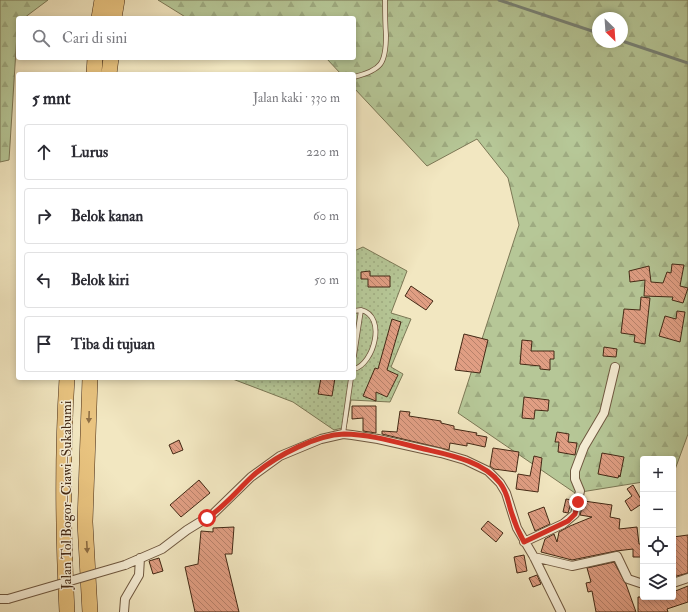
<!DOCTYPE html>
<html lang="id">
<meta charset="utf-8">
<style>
body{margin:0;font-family:"IM FELL Double Pica",serif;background:#f7f7f7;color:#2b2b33}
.controls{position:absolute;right:12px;bottom:12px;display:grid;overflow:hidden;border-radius:4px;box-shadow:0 2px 6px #0003}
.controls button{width:36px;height:36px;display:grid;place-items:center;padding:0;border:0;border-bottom:1px solid #e1e1e2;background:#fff;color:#2b2b33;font:20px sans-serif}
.compass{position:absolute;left:592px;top:12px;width:36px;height:36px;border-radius:50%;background:#fff;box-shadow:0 2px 6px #0003;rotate:155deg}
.stop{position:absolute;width:12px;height:12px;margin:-9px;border:3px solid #d93025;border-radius:50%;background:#fff}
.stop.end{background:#d93025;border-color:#fff;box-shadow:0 1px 4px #0008}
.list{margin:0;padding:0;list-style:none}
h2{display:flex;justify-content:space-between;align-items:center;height:52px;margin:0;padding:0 16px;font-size:17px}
h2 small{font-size:13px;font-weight:400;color:#7c7c81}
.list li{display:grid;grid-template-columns:26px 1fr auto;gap:12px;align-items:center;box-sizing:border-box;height:56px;margin:0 8px 8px;padding:0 8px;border:1px solid #e1e1e2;border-radius:4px}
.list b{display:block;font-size:15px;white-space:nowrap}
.list em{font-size:13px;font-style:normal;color:#7c7c81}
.icon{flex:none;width:22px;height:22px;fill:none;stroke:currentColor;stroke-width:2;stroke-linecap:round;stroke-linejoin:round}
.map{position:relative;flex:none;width:688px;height:612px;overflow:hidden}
.search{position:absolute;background:#fff;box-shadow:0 2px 6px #0003;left:16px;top:16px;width:340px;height:44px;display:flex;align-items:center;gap:10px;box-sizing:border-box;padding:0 14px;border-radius:4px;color:#7c7c81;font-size:15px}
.panel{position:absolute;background:#fff;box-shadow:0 2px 6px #0003;left:16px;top:72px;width:340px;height:308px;border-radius:4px}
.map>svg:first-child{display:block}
.grass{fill:url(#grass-dots);stroke:#7c7856}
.forest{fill:url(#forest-firs);stroke:#7c7856;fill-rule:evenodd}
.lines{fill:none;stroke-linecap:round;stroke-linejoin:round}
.stream{stroke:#788377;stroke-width:3}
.building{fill:url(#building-back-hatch);stroke:#432915}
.service-casing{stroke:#6f5840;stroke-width:5.5}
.minor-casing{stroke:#6f5840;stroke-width:10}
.motorway-casing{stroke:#432915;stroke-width:16}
.service{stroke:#f7efd7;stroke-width:4}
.minor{stroke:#f7efd7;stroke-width:8}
.motorway{stroke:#e9c480;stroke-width:15}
.minor-bridge-casing{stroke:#6f5840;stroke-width:10;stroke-linecap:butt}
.minor-bridge{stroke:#f7efd7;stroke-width:8}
.oneway{fill:#8e6f45}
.route{stroke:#d93025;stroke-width:5}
.labels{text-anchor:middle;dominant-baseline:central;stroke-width:3;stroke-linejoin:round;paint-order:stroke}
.street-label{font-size:14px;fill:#432915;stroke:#f7efd7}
</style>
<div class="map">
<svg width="688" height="612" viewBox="0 0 688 612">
<defs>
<pattern id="grass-dots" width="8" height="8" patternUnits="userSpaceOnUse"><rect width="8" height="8" fill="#b6c797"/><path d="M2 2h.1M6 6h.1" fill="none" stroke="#9eab81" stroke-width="1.8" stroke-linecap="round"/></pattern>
<pattern id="forest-firs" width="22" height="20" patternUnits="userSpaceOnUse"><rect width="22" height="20" fill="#b6c797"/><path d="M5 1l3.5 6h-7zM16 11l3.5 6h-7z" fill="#9eab81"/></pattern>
<pattern id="building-back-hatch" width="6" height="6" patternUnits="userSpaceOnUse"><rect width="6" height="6" fill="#e09e83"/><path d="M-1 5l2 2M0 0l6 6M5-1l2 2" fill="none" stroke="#b7816a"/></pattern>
</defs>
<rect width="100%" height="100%" fill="#f2e7c1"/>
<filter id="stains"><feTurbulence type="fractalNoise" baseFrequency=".005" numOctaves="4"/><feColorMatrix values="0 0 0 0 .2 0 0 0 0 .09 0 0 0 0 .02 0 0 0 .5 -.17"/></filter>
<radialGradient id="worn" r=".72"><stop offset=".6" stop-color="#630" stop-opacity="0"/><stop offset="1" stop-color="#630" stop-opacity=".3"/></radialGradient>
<path class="grass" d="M363,247l44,24 -16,42 20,6 -20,48 12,7 -13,28 -39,-2 -5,27 -12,3 -41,-28 -63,-24h124v-127z"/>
<path class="forest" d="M0,0h48l-24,18h-6l-9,142 -9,2z
M158,0h530v434l-15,41v-16h-30v23l-68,11 -117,-80 61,-188 -11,-47 -31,-39 -50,27 -73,-78v-14h-13l-15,-16h28v-40h-167zM598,18h24v24h-24z"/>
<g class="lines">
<path class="stream" d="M499,0l99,33
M622,41l66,22"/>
</g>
<path class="building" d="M672,264l12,1 -4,21 8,2 -5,15 -11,-3 1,-3 -29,-1 1,-16 -15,2 -1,-11 20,-5 2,16 12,1 4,-11 4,1z
M370,271v5h20v11h-22v-8h-7v-7z
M411,286l22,15 -7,9 -21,-14z
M641,297l9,1 -5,46 -11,-2 1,-7 -14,-2 3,-24 16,1z
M677,311l8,1 -5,30 -21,-6 6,-20 11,3z
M392,319l9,3 -14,48 11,5 -11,22 -11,-5v9l-13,-5 12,-28 3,1z
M464,334l24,6 -8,33 -25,-3z
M522,340l10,1 -1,10h23v8h-4v11l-10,-1v-3l-20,-2z
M604,347l13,2 -1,8 -13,-1z
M321,378h14l-3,18 -14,-2z
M524,397l25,3 -1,11 -13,-1 -1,9 -12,-1z
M352,406h24v27l-13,-2v-13l-11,1z
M400,411l10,1 -1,4 32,5v2l13,3v3l23,4 -1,2 11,2 -2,10 -18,-4v3l-17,-3 -1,7 -67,-16v-3l15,1z
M557,432l12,2 -1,8 9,1 -2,12 -17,-3 1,-10h-4z
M179,440l4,10 -10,4 -4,-9z
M493,448l26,4 -3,20 -22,-3 -4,-3z
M602,453l22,4 -4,20 -1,-2 -1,3 -20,-4z
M534,456l8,2 -4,34 -22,-3 2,-15 12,2z
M199,480l11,13 -29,24 -11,-12z
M633,485l10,18 -12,8 -6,-10 7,-5 -5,-7z
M566,499l6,1 -4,13 -5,-1z
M584,501l28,4 -2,12 10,2 -1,10 18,-2 2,17h4v13h-10v-8l-17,2 -44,9 -31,-8 4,-13 9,-5 3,8 2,-10 11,-6 22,-9 -12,-2z
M544,507l6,17 -15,7 -7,-18z
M488,521l15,12 -7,9 -15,-13z
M234,527l-2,27h-7l14,58h-44l-10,-45 13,-3 3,-33 12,1v-4z
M688,535v38l-15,4v-40z
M524,555l3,16 -10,2 -3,-16z
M159,558l4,13 -10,3 -4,-13z
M614,562l12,22 10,28h-40l-4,-21 -4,1 -2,-9 5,-1 -4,-14z
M537,575l4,9 -8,3 -4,-9z
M688,586v16l-21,7 1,3h-30v-15h35v-5z"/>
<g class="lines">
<defs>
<path id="service" d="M354,77c28,-7 32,-14 32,-42 -1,-12 -1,-23 -1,-35
M354,311l7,-1 -7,46
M354,369c20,-5 33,-53 7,-59
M343,434l8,-56"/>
<path id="minor" d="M524,542l39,-18 12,-10 5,-23 -5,-12v-8l9,-24 20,-34 11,-46
M534,557l38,9 45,-10 11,23 15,5
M125,565l37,-16 25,-19 26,-16 38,-37 29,-21 41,-17 22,-5 9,1 26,4 63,14 24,7 23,11 12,12 6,10 11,35 17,29 27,55
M673,583l15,-5
M0,599h8
M124,612l1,-13 14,-24 1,-17"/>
<path id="motorway" d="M99,18l3,-18
M114,18l3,-18
M94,74l1,-16
M109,74l2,-16
M90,378l-5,144 5,90
M67,612c-4,-78 -5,-156 0,-234"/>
</defs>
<use href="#service" class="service-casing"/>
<use href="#minor" class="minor-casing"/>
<use href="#motorway" class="motorway-casing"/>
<use href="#service" class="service"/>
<use href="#minor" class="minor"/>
<use href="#motorway" class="motorway"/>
<defs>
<path id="minor-bridge" d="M8,599l117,-34"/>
</defs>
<use href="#minor-bridge" class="minor-bridge-casing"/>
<use href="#minor-bridge" class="minor-bridge"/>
</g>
<defs><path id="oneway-solid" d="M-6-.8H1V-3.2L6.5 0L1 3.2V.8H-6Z"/></defs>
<g class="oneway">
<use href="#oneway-solid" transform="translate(89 417) rotate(92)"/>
<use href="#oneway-solid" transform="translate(87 547) rotate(87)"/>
</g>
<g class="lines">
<path class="route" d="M207,518c19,-12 33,-31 49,-45 22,-18 60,-38 88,-39 26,0 55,9 80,15 26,6 59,12 76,34 8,10 8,20 12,31 3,10 7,19 12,28l44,-21 7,-7 3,-12"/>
</g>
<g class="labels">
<g class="street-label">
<text transform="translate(66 495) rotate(-90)">Jalan Tol Bogor–Ciawi–Sukabumi</text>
</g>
</g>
<rect width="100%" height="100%" filter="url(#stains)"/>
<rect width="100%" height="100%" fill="url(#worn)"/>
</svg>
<div class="controls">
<button>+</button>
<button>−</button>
<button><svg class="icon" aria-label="locate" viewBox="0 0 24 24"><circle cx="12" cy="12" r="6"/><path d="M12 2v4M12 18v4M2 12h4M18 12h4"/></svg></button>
<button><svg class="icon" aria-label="layers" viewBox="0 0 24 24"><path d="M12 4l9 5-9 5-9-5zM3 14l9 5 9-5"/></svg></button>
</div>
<svg class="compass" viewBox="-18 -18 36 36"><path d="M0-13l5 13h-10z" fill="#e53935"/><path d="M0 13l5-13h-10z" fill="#7c7c81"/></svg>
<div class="stop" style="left:207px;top:518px"></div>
<div class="stop end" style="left:578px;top:502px"></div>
<div class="search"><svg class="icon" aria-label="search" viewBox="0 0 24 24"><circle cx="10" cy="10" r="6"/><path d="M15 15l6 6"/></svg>Cari di sini</div>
<section class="panel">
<h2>5 mnt<small>Jalan kaki · 330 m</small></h2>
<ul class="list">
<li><svg class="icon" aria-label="ahead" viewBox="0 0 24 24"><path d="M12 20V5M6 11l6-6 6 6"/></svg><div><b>Lurus</b></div><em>220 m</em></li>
<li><svg class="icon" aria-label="right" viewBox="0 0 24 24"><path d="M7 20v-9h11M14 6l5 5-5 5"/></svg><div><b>Belok kanan</b></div><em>60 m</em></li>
<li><svg class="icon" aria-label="left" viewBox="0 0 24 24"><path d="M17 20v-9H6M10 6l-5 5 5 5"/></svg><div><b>Belok kiri</b></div><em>50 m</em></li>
<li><svg class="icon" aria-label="arrive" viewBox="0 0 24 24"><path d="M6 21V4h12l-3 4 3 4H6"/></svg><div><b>Tiba di tujuan</b></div></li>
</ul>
</section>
</div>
